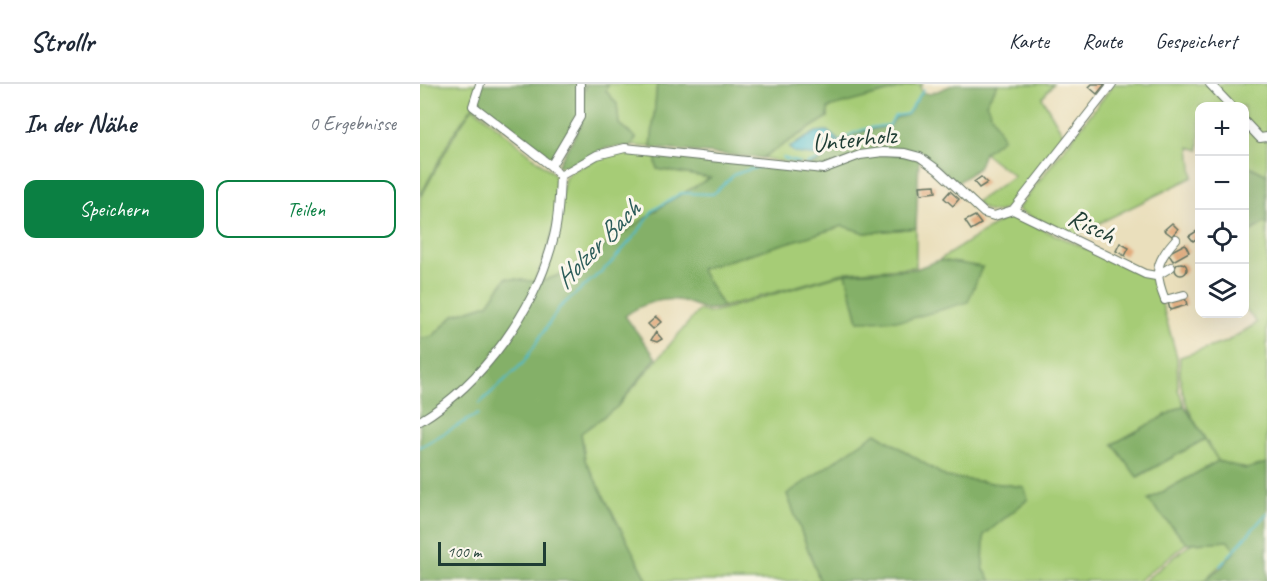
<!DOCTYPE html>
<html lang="de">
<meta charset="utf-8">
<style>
body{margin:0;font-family:Caveat,sans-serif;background:#f2f2f3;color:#1f2937}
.controls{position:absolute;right:18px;top:18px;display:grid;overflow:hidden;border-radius:12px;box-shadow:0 6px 24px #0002}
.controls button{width:54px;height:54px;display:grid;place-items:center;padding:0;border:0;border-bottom:2px solid #e0e1e3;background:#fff;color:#1f2937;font:30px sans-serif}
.scale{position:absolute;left:18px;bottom:15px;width:108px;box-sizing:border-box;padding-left:6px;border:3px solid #1f3d34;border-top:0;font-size:16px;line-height:21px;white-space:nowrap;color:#1f3d34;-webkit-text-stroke:4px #fbf7ec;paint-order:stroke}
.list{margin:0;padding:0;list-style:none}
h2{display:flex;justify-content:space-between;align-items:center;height:78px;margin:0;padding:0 24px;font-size:26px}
h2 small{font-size:20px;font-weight:400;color:#747a83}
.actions{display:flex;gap:12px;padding:18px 24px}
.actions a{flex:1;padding:14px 0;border:2px solid #0b8043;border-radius:12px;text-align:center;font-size:21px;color:#0b8043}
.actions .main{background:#0b8043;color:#fff}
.icon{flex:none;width:33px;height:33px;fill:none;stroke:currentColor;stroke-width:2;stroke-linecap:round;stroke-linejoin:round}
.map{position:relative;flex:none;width:847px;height:497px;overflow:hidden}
header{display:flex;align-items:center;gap:36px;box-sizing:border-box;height:84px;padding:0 30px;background:#fff;border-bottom:2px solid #e0e1e3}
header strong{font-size:28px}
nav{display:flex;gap:33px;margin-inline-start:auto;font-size:21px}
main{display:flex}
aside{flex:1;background:#fff}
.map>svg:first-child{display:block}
.green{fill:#a6cc76;stroke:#628455;stroke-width:1.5}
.forest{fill:#84b067;stroke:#52764e;stroke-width:1.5}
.water{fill:#4fbbc9;stroke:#377c7e;stroke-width:1.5}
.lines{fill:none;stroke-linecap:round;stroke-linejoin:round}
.stream{stroke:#4fbbc9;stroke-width:2}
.building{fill:#e1aa7c}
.minor-casing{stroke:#667664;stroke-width:10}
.minor{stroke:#fff;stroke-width:8}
.labels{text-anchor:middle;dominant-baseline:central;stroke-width:6;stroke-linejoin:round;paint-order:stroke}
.street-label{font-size:26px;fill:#1f3d34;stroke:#fbf7ec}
.water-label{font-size:27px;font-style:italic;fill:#2b5c59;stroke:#fbf7ec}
</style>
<header>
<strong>Strollr</strong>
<nav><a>Karte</a><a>Route</a><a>Gespeichert</a></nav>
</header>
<main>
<aside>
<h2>In der Nähe<small>0 Ergebnisse</small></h2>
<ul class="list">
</ul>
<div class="actions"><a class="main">Speichern</a><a>Teilen</a></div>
</aside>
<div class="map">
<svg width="847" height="497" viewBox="0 0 847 497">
<rect width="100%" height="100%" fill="#fbf7ec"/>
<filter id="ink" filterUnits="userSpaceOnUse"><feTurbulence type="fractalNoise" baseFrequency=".0167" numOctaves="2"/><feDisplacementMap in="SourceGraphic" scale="12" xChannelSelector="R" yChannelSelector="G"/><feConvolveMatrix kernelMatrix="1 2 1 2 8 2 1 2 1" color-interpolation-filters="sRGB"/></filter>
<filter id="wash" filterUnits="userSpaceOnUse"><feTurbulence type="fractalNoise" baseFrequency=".008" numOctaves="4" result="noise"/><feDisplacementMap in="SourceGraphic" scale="24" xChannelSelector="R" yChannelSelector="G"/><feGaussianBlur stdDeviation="1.35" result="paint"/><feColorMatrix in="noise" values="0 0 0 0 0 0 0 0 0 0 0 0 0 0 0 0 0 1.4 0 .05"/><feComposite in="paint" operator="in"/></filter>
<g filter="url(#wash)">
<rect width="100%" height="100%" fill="#eadfbc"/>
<path class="green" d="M0,0h59l-6,22 -20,28 -33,62z
M188,0h49l-6,63 -19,-1 4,-8 -17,-14 -2,-20 -11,-13z
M496,0h7l-3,3 2,5 -15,23 -11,3 -6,8 -25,5 -24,12 -14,-12 -11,1 -20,11 36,-3 7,4c-27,30 -42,20 -77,14l66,-41 -1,-9z
M578,0h55l-11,14 24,41c-14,18 -49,72 -70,73 -9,1 -14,-4 -20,-10l38,-26 -30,-23 2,-50z
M694,0h95l20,22h-29l-1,44 -9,-3 3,30 -122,60 -52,-26v-4z
M791,0h56v51l-7,2 -15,-17 -1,-14h-12z
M53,23l81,67c11,30 -7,81 -20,108l-28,-4 -18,26 -34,11 -21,21 -13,3v-140l35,-65z
M824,39l23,15v37l-22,-11z
M195,67l40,1 2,17 54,9 -38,21 -108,74 -24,9 24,-104 6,-7z
M590,131l143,63 3,5 21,74 1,32 6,16 -71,39 25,33 67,-38 13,22 -70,39 39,43 -49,38h-147l-8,-13 1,-33 44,-36 -4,-12 -78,-10 -70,-43 -89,60 33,87h-172l-63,-121 -4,-27 36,-26 82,-97 9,3 16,-4 122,-36 12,48 124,-54 -43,-7z
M844,139l3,2v238l-20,6 -28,-7c-22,-39 -42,-58 -39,-105l46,-15 31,-19 -12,-15v-73z
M423,142l22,7 51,-5v39l-70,5 -123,35 -23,-38z
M809,457l8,9 -34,31h-59l48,-38z"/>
<path class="forest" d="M60,0h105l-4,10 -2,30 -29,37 -76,-56z
M167,0h21l-2,7 11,13 2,20 17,14 -4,8 -25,2 -35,18h-15l24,-41 2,-30z
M237,0h259l-88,24v9l-66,41 -111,-10z
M535,0h43l-12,19 17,35 -19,15 -6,15 -21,15 -27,-22 -48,-10 -59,17 -15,-2c17,-6 19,-11 31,-22 14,-11 34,-15 50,-18l7,-8 11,-3 15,-23 8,2z
M235,68l167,18 38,-14 46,-2 13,5 -3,69 -51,5 -22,-7 -143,43 23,38c-21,6 -22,-1 -40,-6 -20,-5 -42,3 -58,15l31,42 -39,49 -36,26 4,27 63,121h-228v-242l13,-3 21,-21 34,-11 18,-26 34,4 25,-9 108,-74 37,-21 -53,-9z
M825,80l22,11v50l-3,-2 -19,12 2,-9 -3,-5z
M519,176l43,7 -14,35 -62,18 -48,1 -12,-48 70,-4z
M764,321l21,34 -68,38 -24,-33z
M456,349l70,44 78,10 4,12 -44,36 -1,33 8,13h-171l-33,-87z
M798,377l28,8 21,-6v118h-64l20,-15 13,-16 -8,-9 -41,2 -39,-43z"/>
<path class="water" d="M407,47l10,8 -1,3 -4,-2 -17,16 -20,-3 -6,-5 27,-16z"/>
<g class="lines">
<path class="stream" d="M363,74l17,5
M385,80c24,-6 19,-11 35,-23 14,-11 31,-14 49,-16l6,-9 12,-2 17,-25
M60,319l44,-41 35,-54 51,-44 28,-32 15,-22 28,-17 32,1 22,-20 27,-8
M0,363l58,-33
M800,482l47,-53"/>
</g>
<g id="blocks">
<path class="building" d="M672,0h13l-8,10 -8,-7z
M561,93l6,6 -8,5 -5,-6z
M515,101l1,7 -15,2 -1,-8z
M530,107l9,8 -6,7 -9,-8z
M555,132l6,8 -10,6 -6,-9z
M752,139l6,6 -6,7 -8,-6z
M780,145v8l-7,4 -4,-5z
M700,159l9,5 -4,8 -9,-5z
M765,160l4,8 -16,9 -5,-8z
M755 185a6 6 0 1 1 12 0a6 6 0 1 1-12 0Z
M765,213l2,8 -17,5 -2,-8z
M236,233l5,5 -8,7 -5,-5z
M236,248l6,7 -5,3 -6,-2z"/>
</g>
</g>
<g filter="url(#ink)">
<use href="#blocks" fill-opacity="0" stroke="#667664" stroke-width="1.5"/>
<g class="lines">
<defs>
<path id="minor" d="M60,0l-7,22 78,60
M790,0l21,22
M824,37l16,17 7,-1
M140,92l37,-21 28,-7 198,21 37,-14 23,-3 22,1 15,4 18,13 46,43 10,3 19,-6 99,-126
M140,92l-9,-10 29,-49v-33
M593,126l132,64 11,2 15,-9
M756,155c-21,23 -22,34 -11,61l19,-5
M0,337c63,-38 117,-113 134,-185 5,-19 5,-40 6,-60"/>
</defs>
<use href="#minor" class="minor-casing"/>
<use href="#minor" class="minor"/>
</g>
</g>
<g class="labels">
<g class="street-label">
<text transform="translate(434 55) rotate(-6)">Unterholz</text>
<text transform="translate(672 142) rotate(26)">Risch</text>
</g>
<g class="water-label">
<text transform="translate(177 160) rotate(-46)">Holzer Bach</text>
</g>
</g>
</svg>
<div class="controls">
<button>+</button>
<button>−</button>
<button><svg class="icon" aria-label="locate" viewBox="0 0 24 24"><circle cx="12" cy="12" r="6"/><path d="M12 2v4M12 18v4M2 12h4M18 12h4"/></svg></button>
<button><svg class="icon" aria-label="layers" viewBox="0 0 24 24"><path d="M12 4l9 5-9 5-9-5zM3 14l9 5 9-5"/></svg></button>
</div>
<div class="scale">100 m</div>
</div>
</main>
